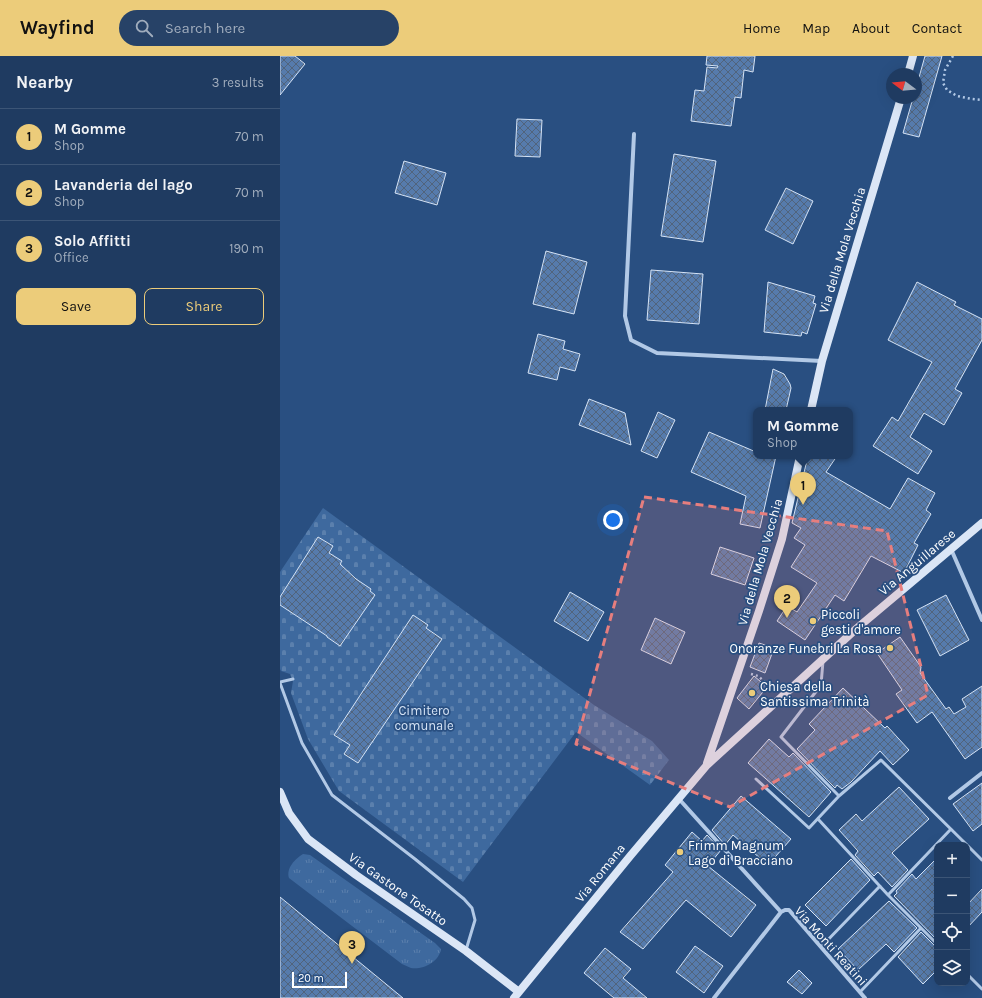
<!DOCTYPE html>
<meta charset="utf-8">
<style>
body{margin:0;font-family:Karla,sans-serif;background:#274267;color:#f1f3f6}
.controls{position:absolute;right:12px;bottom:12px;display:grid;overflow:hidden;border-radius:8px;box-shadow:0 4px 16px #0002}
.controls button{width:36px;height:36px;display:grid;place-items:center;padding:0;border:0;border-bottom:1px solid #3c5576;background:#1f3b61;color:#f1f3f6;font:20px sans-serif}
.compass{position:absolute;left:606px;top:12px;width:36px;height:36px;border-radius:50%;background:#1f3b61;box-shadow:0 4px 16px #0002;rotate:286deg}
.scale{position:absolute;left:12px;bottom:10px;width:55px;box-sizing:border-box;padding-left:4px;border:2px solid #fff;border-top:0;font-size:11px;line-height:14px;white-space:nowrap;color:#fff;-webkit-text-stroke:3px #294f81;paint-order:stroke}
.you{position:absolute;left:333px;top:464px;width:14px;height:14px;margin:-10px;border:3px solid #fff;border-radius:50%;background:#1a73e8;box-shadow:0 0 0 6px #1a73e833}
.badge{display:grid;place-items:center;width:26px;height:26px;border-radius:50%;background:#eccc7a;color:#111;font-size:13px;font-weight:700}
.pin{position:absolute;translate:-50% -33px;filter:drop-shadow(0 1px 2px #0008)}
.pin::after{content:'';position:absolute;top:21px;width:14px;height:12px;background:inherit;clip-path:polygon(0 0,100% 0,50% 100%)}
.popup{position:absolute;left:473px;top:351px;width:100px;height:52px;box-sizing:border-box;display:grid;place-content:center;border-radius:8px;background:#1f3b61;filter:drop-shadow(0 1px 3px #0005);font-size:13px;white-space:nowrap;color:#a1adbd}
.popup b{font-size:15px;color:#f1f3f6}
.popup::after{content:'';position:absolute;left:50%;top:100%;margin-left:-8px;border:8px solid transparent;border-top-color:#1f3b61}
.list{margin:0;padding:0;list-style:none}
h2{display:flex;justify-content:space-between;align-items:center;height:52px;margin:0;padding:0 16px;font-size:17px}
h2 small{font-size:13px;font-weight:400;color:#a1adbd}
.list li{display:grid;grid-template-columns:26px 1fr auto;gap:12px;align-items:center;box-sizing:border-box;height:56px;padding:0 16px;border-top:1px solid #3c5576}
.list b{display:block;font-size:15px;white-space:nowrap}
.list p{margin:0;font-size:13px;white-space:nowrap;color:#a1adbd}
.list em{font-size:13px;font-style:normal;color:#a1adbd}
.actions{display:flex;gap:8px;padding:12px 16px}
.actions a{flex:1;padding:9px 0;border:1px solid #eccc7a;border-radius:8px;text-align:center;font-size:14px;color:#eccc7a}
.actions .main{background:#eccc7a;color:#111}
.icon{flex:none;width:22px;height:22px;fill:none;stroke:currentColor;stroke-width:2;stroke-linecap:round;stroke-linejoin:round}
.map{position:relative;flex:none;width:702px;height:942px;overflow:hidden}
header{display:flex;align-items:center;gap:24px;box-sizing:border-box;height:56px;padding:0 20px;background:#eccc7a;color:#111}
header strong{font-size:19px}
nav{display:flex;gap:22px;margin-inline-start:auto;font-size:14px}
.search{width:280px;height:36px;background:#274267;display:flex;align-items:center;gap:10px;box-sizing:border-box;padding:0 14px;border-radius:22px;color:#a1adbd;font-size:15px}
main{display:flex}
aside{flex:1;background:#1f3b61}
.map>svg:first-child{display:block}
.grass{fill:url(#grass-tufts)}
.cemetery{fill:url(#cemetery-stones)}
.building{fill:url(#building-cross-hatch);stroke:#d5e3f5}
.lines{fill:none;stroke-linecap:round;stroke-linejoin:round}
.path{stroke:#b2c9e6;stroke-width:2.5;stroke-dasharray:2 3;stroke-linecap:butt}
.lane{stroke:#b2c9e6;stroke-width:3}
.street{stroke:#b2c9e6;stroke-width:4}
.secondary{stroke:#dbe6f6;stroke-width:8}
.marked{fill:#e67e7e;fill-opacity:0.2;stroke:#e67e7e;stroke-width:3;stroke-dasharray:8 5;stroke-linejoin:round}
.poi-dot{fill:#eccc7a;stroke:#294f81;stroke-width:1.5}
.labels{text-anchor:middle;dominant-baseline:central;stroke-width:3.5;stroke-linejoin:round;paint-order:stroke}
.street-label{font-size:13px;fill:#fff;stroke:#294f81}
.poi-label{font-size:13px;fill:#fff;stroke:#294f81;text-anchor:start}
.park-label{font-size:13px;fill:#d5e3f5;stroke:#294f81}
</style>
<header>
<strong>Wayfind</strong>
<div class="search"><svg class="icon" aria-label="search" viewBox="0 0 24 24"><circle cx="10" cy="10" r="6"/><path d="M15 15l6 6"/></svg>Search here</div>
<nav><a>Home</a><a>Map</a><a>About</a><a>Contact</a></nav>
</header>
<main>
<aside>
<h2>Nearby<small>3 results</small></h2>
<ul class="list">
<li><span class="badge">1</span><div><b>M Gomme</b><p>Shop</p></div><em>70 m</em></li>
<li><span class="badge">2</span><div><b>Lavanderia del lago</b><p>Shop</p></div><em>70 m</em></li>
<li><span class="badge">3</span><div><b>Solo Affitti</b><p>Office</p></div><em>190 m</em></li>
</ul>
<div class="actions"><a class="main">Save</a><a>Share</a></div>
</aside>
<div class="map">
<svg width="702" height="942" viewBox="0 0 702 942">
<defs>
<pattern id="grass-tufts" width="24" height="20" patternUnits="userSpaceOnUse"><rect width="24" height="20" fill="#3e699e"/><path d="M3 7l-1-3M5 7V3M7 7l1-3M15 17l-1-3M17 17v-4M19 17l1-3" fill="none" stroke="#5b80ad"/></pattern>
<pattern id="cemetery-stones" width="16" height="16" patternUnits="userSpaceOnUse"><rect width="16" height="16" fill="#3e699e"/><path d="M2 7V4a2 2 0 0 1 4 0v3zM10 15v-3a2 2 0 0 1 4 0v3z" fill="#5b80ad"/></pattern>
<pattern id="building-cross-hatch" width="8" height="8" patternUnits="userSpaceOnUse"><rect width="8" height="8" fill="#567bac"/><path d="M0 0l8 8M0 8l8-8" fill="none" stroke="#51647c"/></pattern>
</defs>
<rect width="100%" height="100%" fill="#294f81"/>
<path class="grass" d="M23,798l7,1 125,88 6,6c-2,13 -18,21 -30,19 -3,-1 -6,-3 -9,-4l-113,-86c-3,-10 6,-19 14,-24z"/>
<path class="cemetery" d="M43,452l271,197 58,36 17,19 -19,25 -74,-53 -113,150 -124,-91 -31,-52 -17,-46 2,-12 -3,-7 -9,-3 -1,-2v-97z"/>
<path class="building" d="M0,0h15l10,8 -25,31z
M427,0h48l-2,16 -9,-2 -3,28 -6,-1 -4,29 -40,-5 4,-31 9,1 3,-24 10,1 1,-2 -12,-1z
M645,0h17l-23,81 -16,-4 10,-35h3v-10z
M237,63l25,1 -2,37 -25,-1z
M394,98l42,7 -13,81 -42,-6z
M124,105l42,12 -9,32 -42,-12z
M506,132l27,13 -20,43 -28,-14z
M266,195l41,11 -13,52 -41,-10z
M371,214l52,4 -4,50 -52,-4z
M488,226l47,14 -2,7 3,1 -9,30 -5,-2 -1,4 -37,-4z
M637,226l39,20 -2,3 28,14v21l-27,49 7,4 -18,32 -20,-12 -14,24 22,14 -14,23 -45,-28 19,-29 6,4 34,-59 -44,-22z
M258,278l27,7 -2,8 17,5 -5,17 -15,-4 -3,13 -29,-7z
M493,313l11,5 6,10 1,4 -5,22h-21z
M309,343l36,14 6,32 -52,-20z
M378,356l17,8 -18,38 -16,-7z
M429,376l47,20v4h20l-16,72 -20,-4 6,-28 -55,-24z
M528,400h29l-11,16 64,37 18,-31 27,15 -9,17 5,4 -17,29 4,2 -14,28 -33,-17 -27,45 -9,-6 -30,45 -28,-19 10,-15 10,6 20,-29 -26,-16 14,-22 -11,-7 7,-10 -9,-5z
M38,481l15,9 -4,7 13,8 -2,3 16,15 15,10 -1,2 5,4 -35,51 -13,-9v-1l-47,-31v-8z
M440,491l34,11 -9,27 -34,-11z
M290,536l34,20 -16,29 -34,-20z
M666,539l23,45 -29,16 -23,-46z
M133,559l15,10 -2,3 16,11 -84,124 -14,-9 6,-9 -16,-10z
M375,562l30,14 -14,32 -30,-14z
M620,581l21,30 -1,6 26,36 3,-2 5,7 12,-7 -4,-8 20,-13v61l-17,12 -33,-47 -15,11 -21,-29 6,-4 -25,-37z
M479,587l15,5 -9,25 -15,-6z
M474,620l13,11 -18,22 -12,-11z
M563,632l42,40 2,-2 22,24 -16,15 -13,-14 -29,31 -9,7 -5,-4 -2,3 -38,-39 18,-19 -6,-6z
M489,683l20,18 4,-4 38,39 -22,25 -61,-54z
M702,727v41l-9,7 -20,-27z
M619,731l30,32 -37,34 16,17 -16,17 -14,-15 -4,4 -19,-21 3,-4 -19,-21 17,-16 6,7z
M461,740l50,43 -23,26 -35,-30 -8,10 -13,-15z
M412,776l10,9 5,-6 14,15 -13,16 48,39 -25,32 -45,-37 -43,49 -23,-17 53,-60 -8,-7z
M657,802v82l-43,-44 3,-3 -1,-2 16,-17 4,5z
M571,803l19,21 -44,46 -21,-21z
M702,833v23l-15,16v-23z
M0,841l123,101h-123z
M609,845l28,27 -23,24 -8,-8 -28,26 -20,-21z
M641,876l14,14 2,1v23l-14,14 -25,-27z
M415,890l28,20 -19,27 -28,-21z
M325,892l26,21 -8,9 24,20h-33l-30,-25z
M519,914l13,13 -10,11 -15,-12z"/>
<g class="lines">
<path class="path" d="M673,0l-8,14 -2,13 4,7 10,6 15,3 10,1
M471,618l7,2 15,13"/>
<path class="lane" d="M543,605l-2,24 -40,52 58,59
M0,626l13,-3
M0,627l22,60 30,52 83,64 49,40 8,9 3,12 -9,30
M476,723l53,49 30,-32 42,-36 86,85
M538,763l70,76 49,49
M687,789l15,15
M608,839l63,-66
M541,891l59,-61
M687,918l15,15
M580,936l61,-64"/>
<path class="street" d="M354,78l-9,182 6,24 26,13 165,8
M671,493l31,71
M670,742l32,-25
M399,743l102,113
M434,942l67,-86 4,-2h4l76,88"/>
<path class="secondary" d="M628,18l5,-18
M531,354l11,-49 79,-263
M427,707l52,-152 23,-72 18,-83
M0,736l9,21 19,26 48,36 110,76 53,41
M234,942l117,-143 76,-90 149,-136 126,-106"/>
</g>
<path class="marked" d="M364,441l243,34 41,164 -198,112 -154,-63z"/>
<g class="poi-dot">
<circle cx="533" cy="565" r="4"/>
<circle cx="610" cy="592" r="4"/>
<circle cx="472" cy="637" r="4"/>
<circle cx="400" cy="796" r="4"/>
</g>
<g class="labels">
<g class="street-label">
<text transform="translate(562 194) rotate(-73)">Via della Mola Vecchia</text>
<text transform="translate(480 506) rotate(-74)">Via della Mola Vecchia</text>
<text transform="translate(637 506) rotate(-40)">Via Anguillarese</text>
<text transform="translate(320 817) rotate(-51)">Via Romana</text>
<text transform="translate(118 833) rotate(35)">Via Gastone Tosatto</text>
<text transform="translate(551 890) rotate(48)">Via Monti Reatini</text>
</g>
<g class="poi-label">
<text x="541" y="558">Piccoli<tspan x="541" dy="15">gesti d'amore</tspan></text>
<text x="602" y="592" text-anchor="end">Onoranze Funebri La Rosa</text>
<text x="480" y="630">Chiesa della<tspan x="480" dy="15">Santissima Trinità</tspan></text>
<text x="408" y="789">Frimm Magnum<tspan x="408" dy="15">Lago di Bracciano</tspan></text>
</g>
<g class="park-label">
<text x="144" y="654">Cimitero<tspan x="144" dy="15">comunale</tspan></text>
</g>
</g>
</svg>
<div class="controls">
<button>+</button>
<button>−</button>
<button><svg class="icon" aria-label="locate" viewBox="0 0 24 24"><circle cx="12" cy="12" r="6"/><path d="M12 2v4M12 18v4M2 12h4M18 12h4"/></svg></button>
<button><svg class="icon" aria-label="layers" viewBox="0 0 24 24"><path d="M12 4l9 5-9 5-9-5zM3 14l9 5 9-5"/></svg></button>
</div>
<svg class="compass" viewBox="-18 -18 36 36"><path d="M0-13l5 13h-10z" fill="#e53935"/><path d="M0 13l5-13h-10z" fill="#a1adbd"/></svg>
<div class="scale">20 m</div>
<div class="you"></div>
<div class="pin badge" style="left:523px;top:449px">1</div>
<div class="popup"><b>M Gomme</b>Shop</div>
<div class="pin badge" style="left:507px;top:562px">2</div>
<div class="pin badge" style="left:72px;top:908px">3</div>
</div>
</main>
